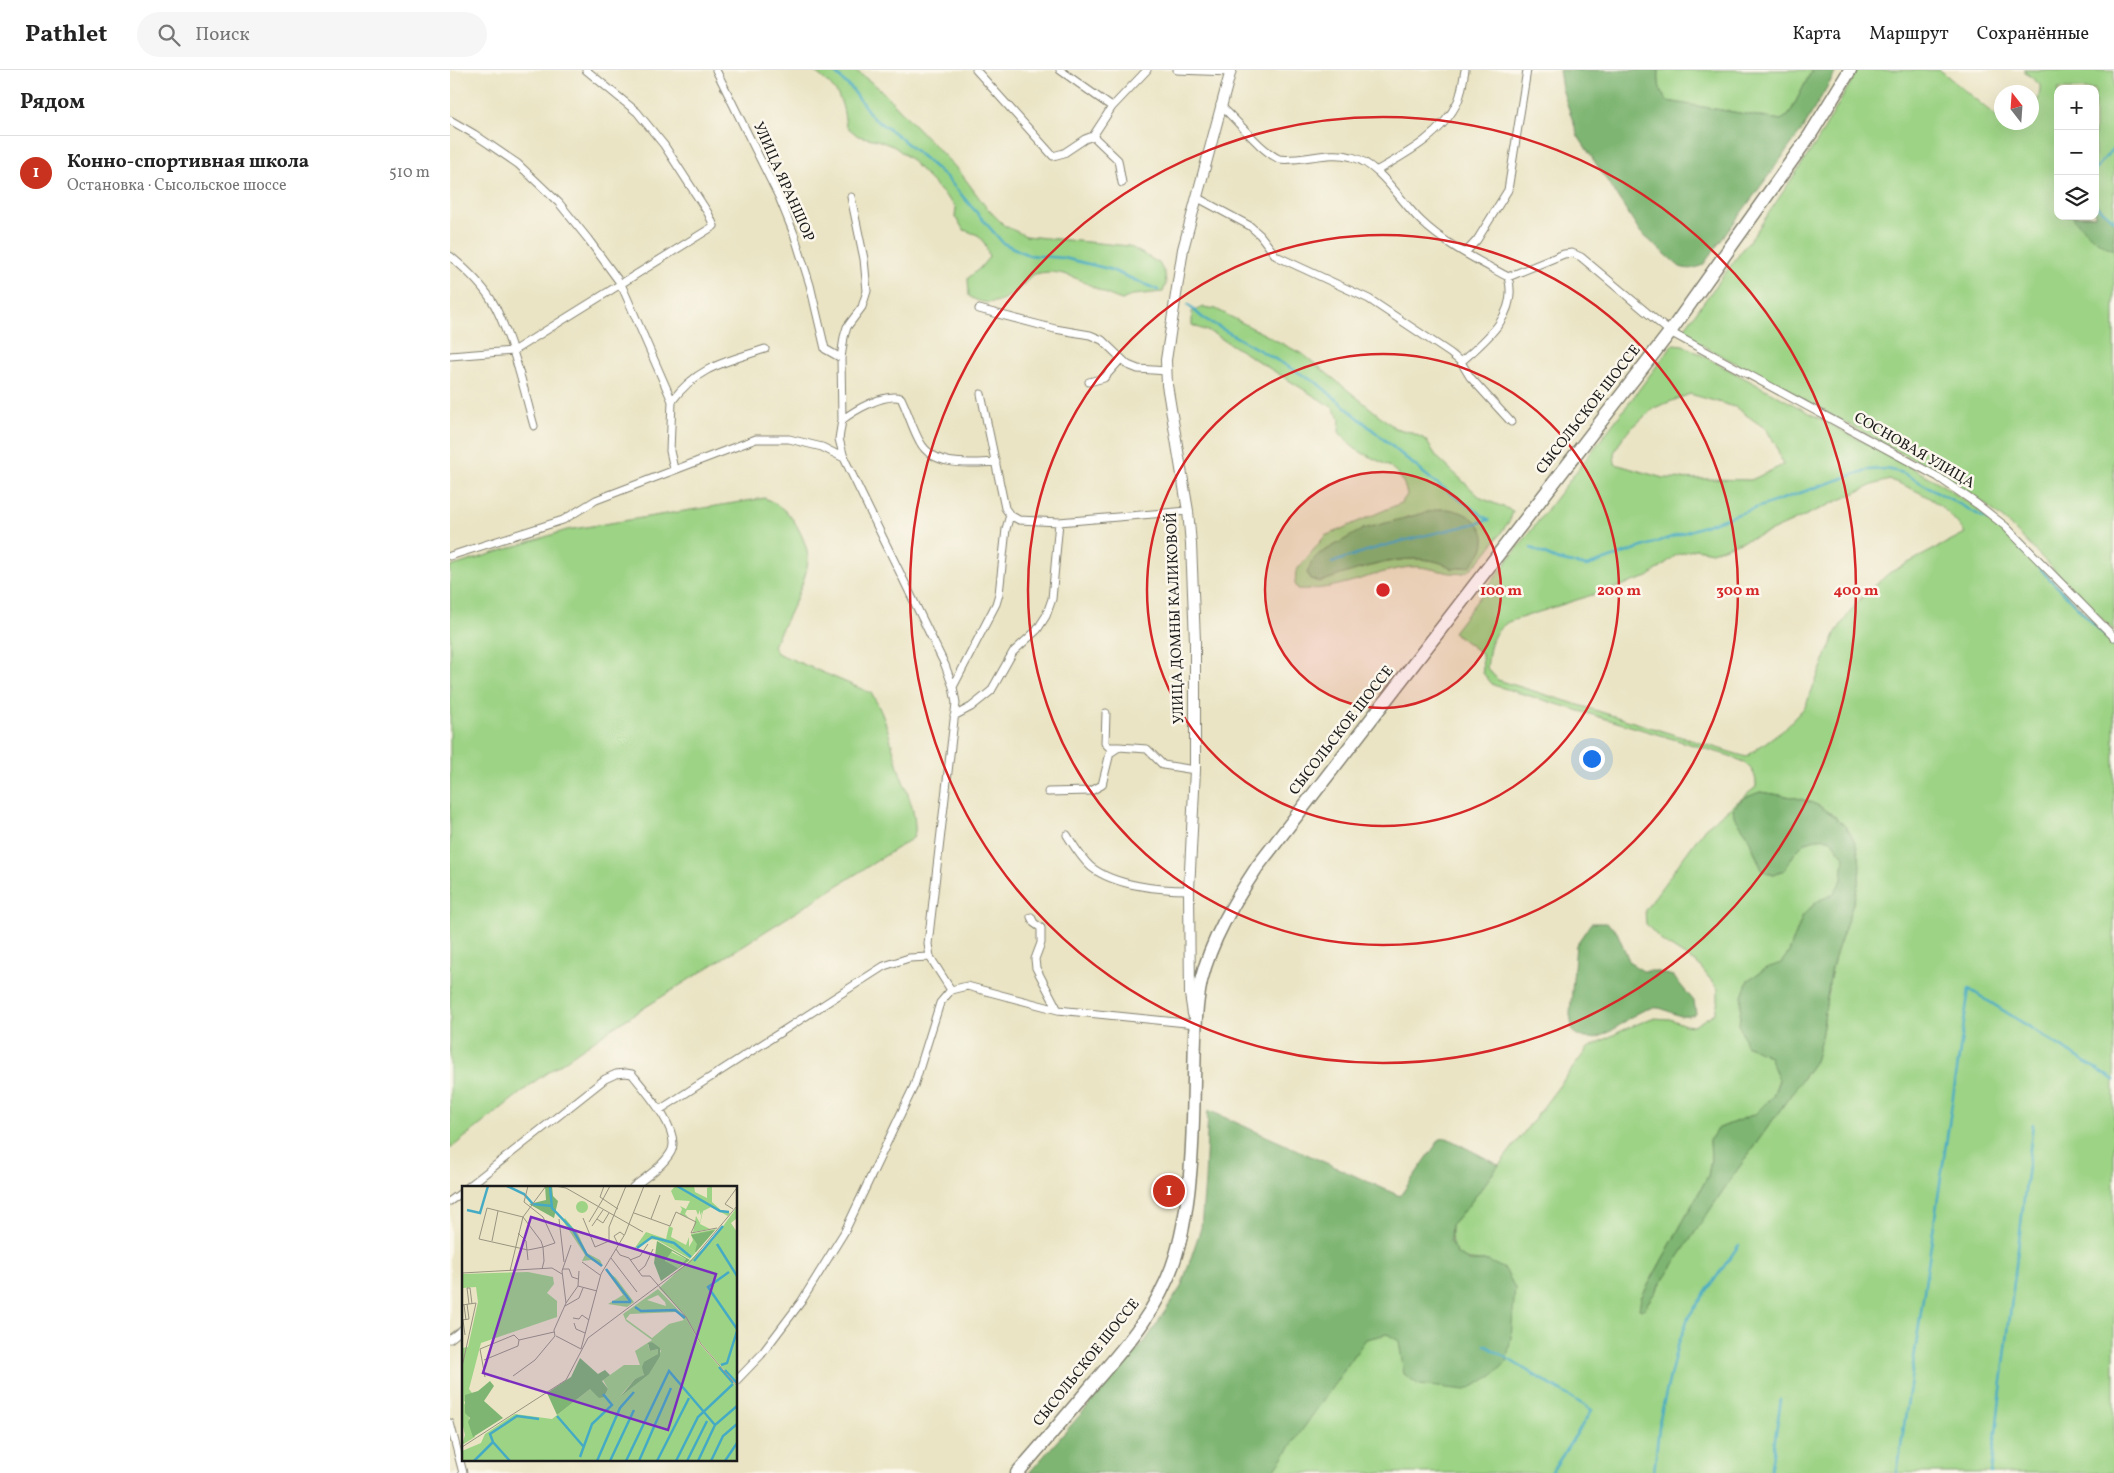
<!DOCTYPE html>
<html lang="ru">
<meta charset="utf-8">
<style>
body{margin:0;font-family:Vollkorn,serif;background:#f6f6f6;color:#222}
.controls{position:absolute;right:15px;top:15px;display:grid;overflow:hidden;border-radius:10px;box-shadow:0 5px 20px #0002}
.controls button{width:45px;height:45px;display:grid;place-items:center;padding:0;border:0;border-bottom:1px solid #e0e0e0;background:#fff;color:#222;font:25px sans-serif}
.compass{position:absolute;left:1544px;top:15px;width:45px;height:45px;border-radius:50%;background:#fff;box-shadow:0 5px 20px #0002;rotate:343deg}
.you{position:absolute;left:1141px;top:688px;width:18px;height:18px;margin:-12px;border:4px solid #fff;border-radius:50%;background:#1a73e8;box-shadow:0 0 0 8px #1a73e833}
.badge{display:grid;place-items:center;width:32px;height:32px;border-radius:50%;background:#c8321e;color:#fff;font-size:16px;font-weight:700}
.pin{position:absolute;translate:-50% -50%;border:2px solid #fff;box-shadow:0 1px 5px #0006}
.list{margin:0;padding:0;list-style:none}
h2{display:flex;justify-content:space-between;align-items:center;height:65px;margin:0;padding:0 20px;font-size:21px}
h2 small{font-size:16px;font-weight:400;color:#767676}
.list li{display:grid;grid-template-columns:32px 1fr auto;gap:15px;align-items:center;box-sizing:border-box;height:75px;padding:0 20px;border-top:1px solid #e0e0e0}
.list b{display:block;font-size:19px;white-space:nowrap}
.list p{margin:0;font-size:16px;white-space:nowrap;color:#767676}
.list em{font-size:16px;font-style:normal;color:#767676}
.icon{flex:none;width:28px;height:28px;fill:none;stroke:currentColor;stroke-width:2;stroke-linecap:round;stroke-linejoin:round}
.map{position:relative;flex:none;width:1664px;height:1403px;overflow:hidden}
header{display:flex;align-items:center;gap:30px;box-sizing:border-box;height:70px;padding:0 25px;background:#fff;border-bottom:1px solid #e0e0e0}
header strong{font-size:24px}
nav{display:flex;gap:28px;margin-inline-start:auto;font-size:18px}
.search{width:350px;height:45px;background:#f6f6f6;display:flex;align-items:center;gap:12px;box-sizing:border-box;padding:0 18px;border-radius:28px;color:#767676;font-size:19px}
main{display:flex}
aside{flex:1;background:#fff}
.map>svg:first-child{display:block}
.green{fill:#9dd385;stroke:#5c7850;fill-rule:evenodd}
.forest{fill:#7eb572;stroke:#4d6847}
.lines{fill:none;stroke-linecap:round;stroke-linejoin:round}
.stream{stroke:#45abc4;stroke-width:2.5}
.street-casing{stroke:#838070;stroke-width:9}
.secondary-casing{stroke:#838070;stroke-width:12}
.highway-casing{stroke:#838070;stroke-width:15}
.street{stroke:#fff;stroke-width:7}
.secondary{stroke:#fff;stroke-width:10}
.highway{stroke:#fff;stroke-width:12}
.ring{fill:none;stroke:#d62828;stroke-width:2.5}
.labels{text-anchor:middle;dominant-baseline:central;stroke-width:5;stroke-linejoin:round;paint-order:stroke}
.street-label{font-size:15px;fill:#1c1c1c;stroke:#fbf7ec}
.inset-river{fill:none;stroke:#45abc4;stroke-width:2.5}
.inset-road{fill:none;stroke:#989481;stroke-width:1}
.view{fill:#7b2cbf;fill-opacity:0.15;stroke:#7b2cbf;stroke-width:2.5}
.inset-edge{fill:none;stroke:#1c1c1c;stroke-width:2.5}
.centre{fill:#d62828;stroke:#fbf7ec;stroke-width:2.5}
.ring-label{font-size:15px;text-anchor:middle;font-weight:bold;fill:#d62828;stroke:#fbf7ec;stroke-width:5;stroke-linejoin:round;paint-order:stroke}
</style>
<header>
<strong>Pathlet</strong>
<div class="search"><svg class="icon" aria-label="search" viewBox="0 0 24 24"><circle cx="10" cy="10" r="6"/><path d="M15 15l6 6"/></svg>Поиск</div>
<nav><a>Карта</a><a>Маршрут</a><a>Сохранённые</a></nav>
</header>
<main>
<aside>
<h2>Рядом<small></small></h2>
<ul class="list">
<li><span class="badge">1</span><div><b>Конно-спортивная школа</b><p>Остановка · Сысольское шоссе</p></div><em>510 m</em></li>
</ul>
</aside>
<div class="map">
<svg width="1664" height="1403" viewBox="0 0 1664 1403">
<rect width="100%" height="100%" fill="#fbf7ec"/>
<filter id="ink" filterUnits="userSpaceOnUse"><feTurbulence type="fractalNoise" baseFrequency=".02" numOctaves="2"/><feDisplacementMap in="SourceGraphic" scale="10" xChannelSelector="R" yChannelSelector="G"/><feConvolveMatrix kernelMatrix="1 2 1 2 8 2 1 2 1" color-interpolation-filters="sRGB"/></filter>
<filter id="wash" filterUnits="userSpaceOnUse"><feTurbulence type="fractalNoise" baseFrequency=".0096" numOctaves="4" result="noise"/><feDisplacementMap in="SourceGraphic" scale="20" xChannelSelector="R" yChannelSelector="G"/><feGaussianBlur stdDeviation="1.12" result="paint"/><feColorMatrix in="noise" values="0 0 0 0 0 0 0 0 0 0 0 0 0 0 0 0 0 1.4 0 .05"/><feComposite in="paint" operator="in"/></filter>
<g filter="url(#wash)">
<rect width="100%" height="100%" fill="#eae4c4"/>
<path class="green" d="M363,0h42l24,18 81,84 26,35 19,19 21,10 103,10 30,17 6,11 1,10 -3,8 -30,3 -11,5c-30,-9 -52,-35 -87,-26 -6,2 -9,8 -14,13 -15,14 -34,22 -52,9l-1,-18 12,-10 9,-11 -4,-13 -7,-9 -14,-5 -9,-13 1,-10 -46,-48 -15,-12 -18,-7 -19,-4 -12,-10c-4,-32 -9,-36 -33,-56z
M1209,0h153l-23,45 -8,5 -114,-19c-8,-10 -9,-18 -8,-31z
M1408,0h82l69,57 15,-4 8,-1c0,-13 9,-22 8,-37l-17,-15h91v561l-106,-108 -28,-23 -40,-26 -253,-137 -4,-7 75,-101 60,-89zM1608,19h37v127h-37z
M753,237l13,2 88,46 91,73 15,4 15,7 12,18 44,41 32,13 -3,9c-9,12 -33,50 -47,53 -14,3 -36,-8 -53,-6 -37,4 -73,25 -112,22l-3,-5 1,-13 29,-35 76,-33 6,-8c-6,-31 -25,-30 -48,-44 -8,-4 -14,-12 -20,-19l1,-13 -8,-12 -118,-73 -22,-9v-13zM996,439l7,60c-26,-18 -65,-8 -93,0l44,-51z
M1223,274l10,1 253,136 39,26 27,22 112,113v831h-842l93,-134 22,-5 13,7 4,33 84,-113c-30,0 -38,-6 -37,-36l17,-19 120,-158 35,-18 29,-12 18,1 15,6 9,1 21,-13 3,-13v-11l-20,-25 -35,-22 -17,-18 -1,-14 60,-82 51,-41c1,-18 -11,-25 -26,-31l-237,-71 -10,-12 -1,-19 -29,-22 176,-229zM1240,324l45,13 31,22 10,16 7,20 -32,15 -88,-2 -48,-14 -1,-11 10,-18 30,-27zM1440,410c35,13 53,23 75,53l-76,40 -31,28 -22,31 -31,75 -20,21 -39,29 -248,-77 -11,-12c3,-21 2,-33 21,-46l140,-45 28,-22 20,-6 16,3 57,-20 106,-48zM1310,722c19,3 42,5 59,14 32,18 46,42 39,78 -6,29 -19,56 -26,84 -7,31 -7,63 -17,93l-85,119 -87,130 -2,-12 67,-122 3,-16 -1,-20 7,-11 38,-15 18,-18 6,-17 -10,-23 -23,-11 21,-77 14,-4 8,-12 14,-37 15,-14 15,-6 9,-15 2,-23 -14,-18c-26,-3 -34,10 -45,31l-12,5 -11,-5 -15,-36 -13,-18z
M315,428c17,9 26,15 35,34 4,8 7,16 8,25 1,23 -25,68 -35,89l4,7 94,40c16,24 20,51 28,77 6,18 16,38 16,57 1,3 -1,8 -2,11l-299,189 -76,52 -88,70v-582l117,-37z"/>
<path class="forest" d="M1109,0h100c-1,13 0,21 8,31l114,19 8,-5 23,-45h25l-35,60 -99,135c-9,4 -14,5 -23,2l-39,-34 -63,-97 -16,-47z
M1645,132l19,18v30c-16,-6 -32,-20 -42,-34h23z
M989,439c22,-2 54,15 43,41 -2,5 -8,11 -12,16l-17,3c-35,-24 -96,1 -133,13l-10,-3 -3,-6 5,-12 7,-7 44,-25z
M1310,722c19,3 42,5 59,14 32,18 46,42 39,78 -6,29 -19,56 -26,84 -7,31 -7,63 -17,93l-85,119 -87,130 -4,-1 2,-11 67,-122 3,-16 -1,-20 7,-11 38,-15 18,-18 6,-16 -10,-24 -23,-11 -7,-21 3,-28 6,-16 19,-12 14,-5 8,-11 14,-37 15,-14 15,-7 9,-14 2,-23 -14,-18c-26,-3 -34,10 -45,31l-12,5 -11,-5 -15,-36 -13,-18 -1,-8 11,-10z
M1141,853h16l10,9 13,31 13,8h12l18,5 21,25 2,13c-20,8 -27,-8 -44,-6 -27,4 -51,46 -79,24l-3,-18 6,-69z
M758,1040l192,86 40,-57 7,-1 52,27 -31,41 -17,19 -1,16 7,13 13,7h18l17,8 10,19 -4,50 -5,25 -14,13 -26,14 -47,-5 -15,-11 -5,-33 -12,-7 -21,5 -94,134h-243l117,-133 35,-53 20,-59 4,-46z"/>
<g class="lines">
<path class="stream" d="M382,0l20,19 21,29 24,17 49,42 57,66 25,12 36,3 45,11 49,21
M1645,100l19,-23
M1645,134l19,16
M738,235l15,13 114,65 115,97 57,40
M1563,471l101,104
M1081,478l27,12 29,6 280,-96 20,-1 16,4 85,47
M882,493c50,-20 104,-29 157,-43
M1035,1275l107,65 -41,63
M1204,1403l6,-55 17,-71 12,-31 50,-71
M1320,1403l11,-74
M1447,1403l72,-484 145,91
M1541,1403l42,-349"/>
</g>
</g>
<g filter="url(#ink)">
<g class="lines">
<defs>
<path id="street" d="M266,0l63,127 15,37 16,51 15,64 16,9
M526,0l77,86 11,-3 21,-14 8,-3 19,-29 35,-37
M610,0l52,37
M727,0l53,2
M770,35c18,16 40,45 59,54 23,3 50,-9 73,-2 28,7 49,45 69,64 25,24 58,40 87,56l56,-23 8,-1 9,4 89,75 268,145 39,27 28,22 109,111
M0,50l24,14 44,30 41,39 29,36 33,45 51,117 -2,50 4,18
M643,66l25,24 4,23
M926,101c30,-17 67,-37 82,-70 4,-9 5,-21 7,-31
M401,127l13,62 3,32 -5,16 -15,20 -3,10 -3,21 1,62 -3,19 5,19 101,207 8,22 3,16 -28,241 2,13 21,33
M746,127l54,29 10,9 16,21 93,43 81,54 11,9 9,15 41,45
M1015,183l12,-13 31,-50 19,-120
M0,186c17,14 36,32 46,52 18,37 27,79 38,118
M529,239l76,20 35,6 12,5 26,25 10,4 29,2
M0,286l63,-5 201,-125 -6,-13 -44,-68 -27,-33 -51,-42
M1011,292c25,-22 58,-48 47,-85
M639,312l15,-4 17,-19
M531,324l24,114 5,7 9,5 40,2 129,-11
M222,331c26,-35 54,-39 93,-52
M392,350c13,-10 42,-27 59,-22 7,14 11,30 19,44 14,26 51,21 76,20
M0,486l113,-36 33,-20 160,-61h33l33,8 22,11
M503,617l43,-83 3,-10 7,-65 4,-14
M656,643l-1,30 4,4h9
M504,646l17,-9 20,-16 22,-39 24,-22 9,-14 6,-17 7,-77
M598,722l43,-1 11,-6 8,-32 9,-6 28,2 16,16 32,5
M617,765c7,11 14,23 24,32 24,19 69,23 98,23
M581,847l3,6 7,5v15l-6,16 1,9 22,42
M211,1039l223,-143 25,-8 21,-1
M18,1117l137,-108 11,-5 10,-1 6,1c13,16 50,58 39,78 -8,14 -25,25 -38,35
M0,1131l14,-10
M0,1269l14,-11
M286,1311l25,-26 40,-53 44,-71 69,-145 26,-83 11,-13 16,-4 91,24 138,14
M0,1353l13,50"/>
<path id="secondary" d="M743,944l-3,-20 -1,-104 6,-120v-129l-4,-97 -3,-33 -21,-126 -1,-25 17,-111 48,-179"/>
<path id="highway" d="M567,1403c26,-29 51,-59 76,-89 34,-39 68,-78 83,-129 16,-54 17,-120 18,-176 1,-32 0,-66 7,-98 10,-41 33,-79 56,-114l413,-535 140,-197 40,-65"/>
</defs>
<use href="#street" class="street-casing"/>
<use href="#secondary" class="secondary-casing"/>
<use href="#highway" class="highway-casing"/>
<use href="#street" class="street"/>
<use href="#secondary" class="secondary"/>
<use href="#highway" class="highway"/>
</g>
</g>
<circle cx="933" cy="520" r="118" fill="#d62828" fill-opacity=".12"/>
<g class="ring">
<circle cx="933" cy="520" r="118"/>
<circle cx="933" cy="520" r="236"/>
<circle cx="933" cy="520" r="355"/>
<circle cx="933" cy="520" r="473"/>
</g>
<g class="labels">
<g class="street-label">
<text transform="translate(333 112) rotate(66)">УЛИЦА ЯРАНШОР</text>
<text transform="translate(1139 340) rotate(-52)">СЫСОЛЬСКОЕ ШОССЕ</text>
<text transform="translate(1464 381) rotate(30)">СОСНОВАЯ УЛИЦА</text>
<text transform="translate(726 548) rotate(-92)">УЛИЦА ДОМНЫ КАЛИКОВОЙ</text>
<text transform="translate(892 661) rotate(-52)">СЫСОЛЬСКОЕ ШОССЕ</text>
<text transform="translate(637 1293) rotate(-51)">СЫСОЛЬСКОЕ ШОССЕ</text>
</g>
</g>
<g transform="translate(12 1116)">
<rect width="275" height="275" fill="#eae4c4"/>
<path d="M213,0h19l1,6 12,6v-10l5,-2v16l11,10 7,1 -2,3 -17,-9 -8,4 -3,13 10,5 -17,3 3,-16 4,7 2,-11 -2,3v-5l-2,5 -2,-5h-9l-2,4 4,4 -9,-4 2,-5 -2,-3 6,3 4,-8 -15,-1 -4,-9zM114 21a6 6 0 1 1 12 0a6 6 0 1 1-12 0ZM275,21v11l-6,5 6,9v153l-36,-42 -18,-30 -24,-25 54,-48zM103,32l13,16 9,19 13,7 3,6 -12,-6 -9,1 3,-6 -22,-34zM207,40l4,2 -2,9 15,8 3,-8v10l4,-7 -2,-6 25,-5 -26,30 -33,-19 -8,-1 -15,10 12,-17 20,7zM207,65l17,8 -8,9 -13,-6zM143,83l11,9 18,24 -7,5 -19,-3 15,-9zM66,86l25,5 1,7 -7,9 10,8v16l-76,26 -12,46 3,4 -8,9 11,35 -13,8 3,-10 -3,-13v-74l6,-1 10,-45 -2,-15 -13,1 -1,12v-26zM196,103l28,29 14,26 37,43v74h-275v-10l19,-8 4,-9 30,-20 37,5 38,-30 14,8 4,-8 -5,-9 21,-15h16l-5,-14 17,-11 -26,-19 -3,-7zM196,109l7,7 1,4 -19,-6zM215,126l7,8 -15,4 -17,14 -26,-19 4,-5zM190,156l9,9 -11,21 -29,23 14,-16 8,-3 6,-14 9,-8v-5l-8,2 -2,-7z" fill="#9dd385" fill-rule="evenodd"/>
<path d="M83,0h7l1,10 5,5 -4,17 -25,-14 17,-4zM253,44l-19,22h-1l2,-8 -6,-9zM195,55l33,19 -29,21 -7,-18zM210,65l14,8 -8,9 -13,-7zM190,156l8,6v8l-11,18 -28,22 14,-17 9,-4 -2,-8 2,-5 14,-8v-5l-8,2 -2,-8zM118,172l18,16 7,-4 5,5 -8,6 6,8 -4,8 -5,1 -9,-9 -33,26 -10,-22 24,-16zM28,195l4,5 -10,15 19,17 -30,19 -5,-15 2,-4 -5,-5v-18l13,-4z" fill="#7eb572" fill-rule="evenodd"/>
<path class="inset-river" d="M45,0l17,8 9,10 19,2M215,0l43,25 9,1M88,1l2,21 21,22 14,25 15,11M5,24l13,3 8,-27M255,58l20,32M175,62l15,-11 22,6 17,14M232,75l29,-35M144,83l25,33M267,86l-21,15 29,42M150,116h19M173,121l6,4 34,-1 10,8M259,179l6,-2 10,-32M257,181l14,16M263,184l12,13M95,230l26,30M118,271l12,-33 20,-19 -9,-11M12,275l19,-19M48,275l-17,-19 -3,-8 27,-18 22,3M135,275l23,-53 14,-16M148,275l24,-51M164,275l43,-90 46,54M177,275l32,-73M195,275l32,-63M214,275l22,-44 35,-33M225,275l20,-40M236,275l17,-36 22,-19M249,275l12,-25 14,-12M263,275l12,-18"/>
<path class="inset-road" d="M66,0l-4,16 19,15 12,26 -12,4 -15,3 -49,-11 8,-31 36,9 18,24 2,6 1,14 -2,8M93,0l11,2 77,44M148,0l-7,13 15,10M271,23l-8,-5 11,-15M172,27l36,13 6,-14 20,10 -5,11M121,32l12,29 14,-6M97,33l5,43M135,33l6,4 6,-10M189,33l9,-24M127,36l14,-23 -3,-2 4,-11M130,40l11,-16M56,47l8,8 2,19M229,47l26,-5M30,55l6,-30M147,55v-14l17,-41M156,58l-4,-8 6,-4 4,3M154,63l4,6 9,3 13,18h8l36,41 15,27 36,42M149,72l26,34M168,74l10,-4 8,-12M120,76l18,13M101,83h6l3,8 6,2M48,85l13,-54 23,-31M117,85l-1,15 19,5M176,86l7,-6 8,-17M0,87l90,-5 10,6M104,117l12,-17M7,118l-2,-16h3l2,16M0,119l14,-2 -14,64M2,119l2,15M103,120l14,-8 4,-10M111,132l6,1 3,-4 7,5M0,134l7,-1 -2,-15M1,134l2,15M112,137l2,6 9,4M94,150l25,13M57,154l35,-8M119,163l20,-75 24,-40 19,-48M22,174l34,-14 1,-6M51,190l22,-16 20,-24 -1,-6 12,-27 -4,-32 9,-26M23,191l-5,-28 34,-14 5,5M0,261l104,-67 22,-42 103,-77 46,-55"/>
<path class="view" d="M69,31l185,57 -48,156 -185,-57z"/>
<rect width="275" height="275" class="inset-edge"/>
</g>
<circle cx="933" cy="520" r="8" class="centre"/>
<g class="ring-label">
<text x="1051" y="525">100 m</text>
<text x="1169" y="525">200 m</text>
<text x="1288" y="525">300 m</text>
<text x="1406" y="525">400 m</text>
</g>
</svg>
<div class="controls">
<button>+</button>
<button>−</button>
<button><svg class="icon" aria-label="layers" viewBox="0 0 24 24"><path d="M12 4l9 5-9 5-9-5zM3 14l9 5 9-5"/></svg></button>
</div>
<svg class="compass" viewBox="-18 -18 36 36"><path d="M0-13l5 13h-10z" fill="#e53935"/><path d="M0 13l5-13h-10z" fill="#767676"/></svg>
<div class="you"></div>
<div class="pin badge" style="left:719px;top:1121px">1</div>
</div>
</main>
